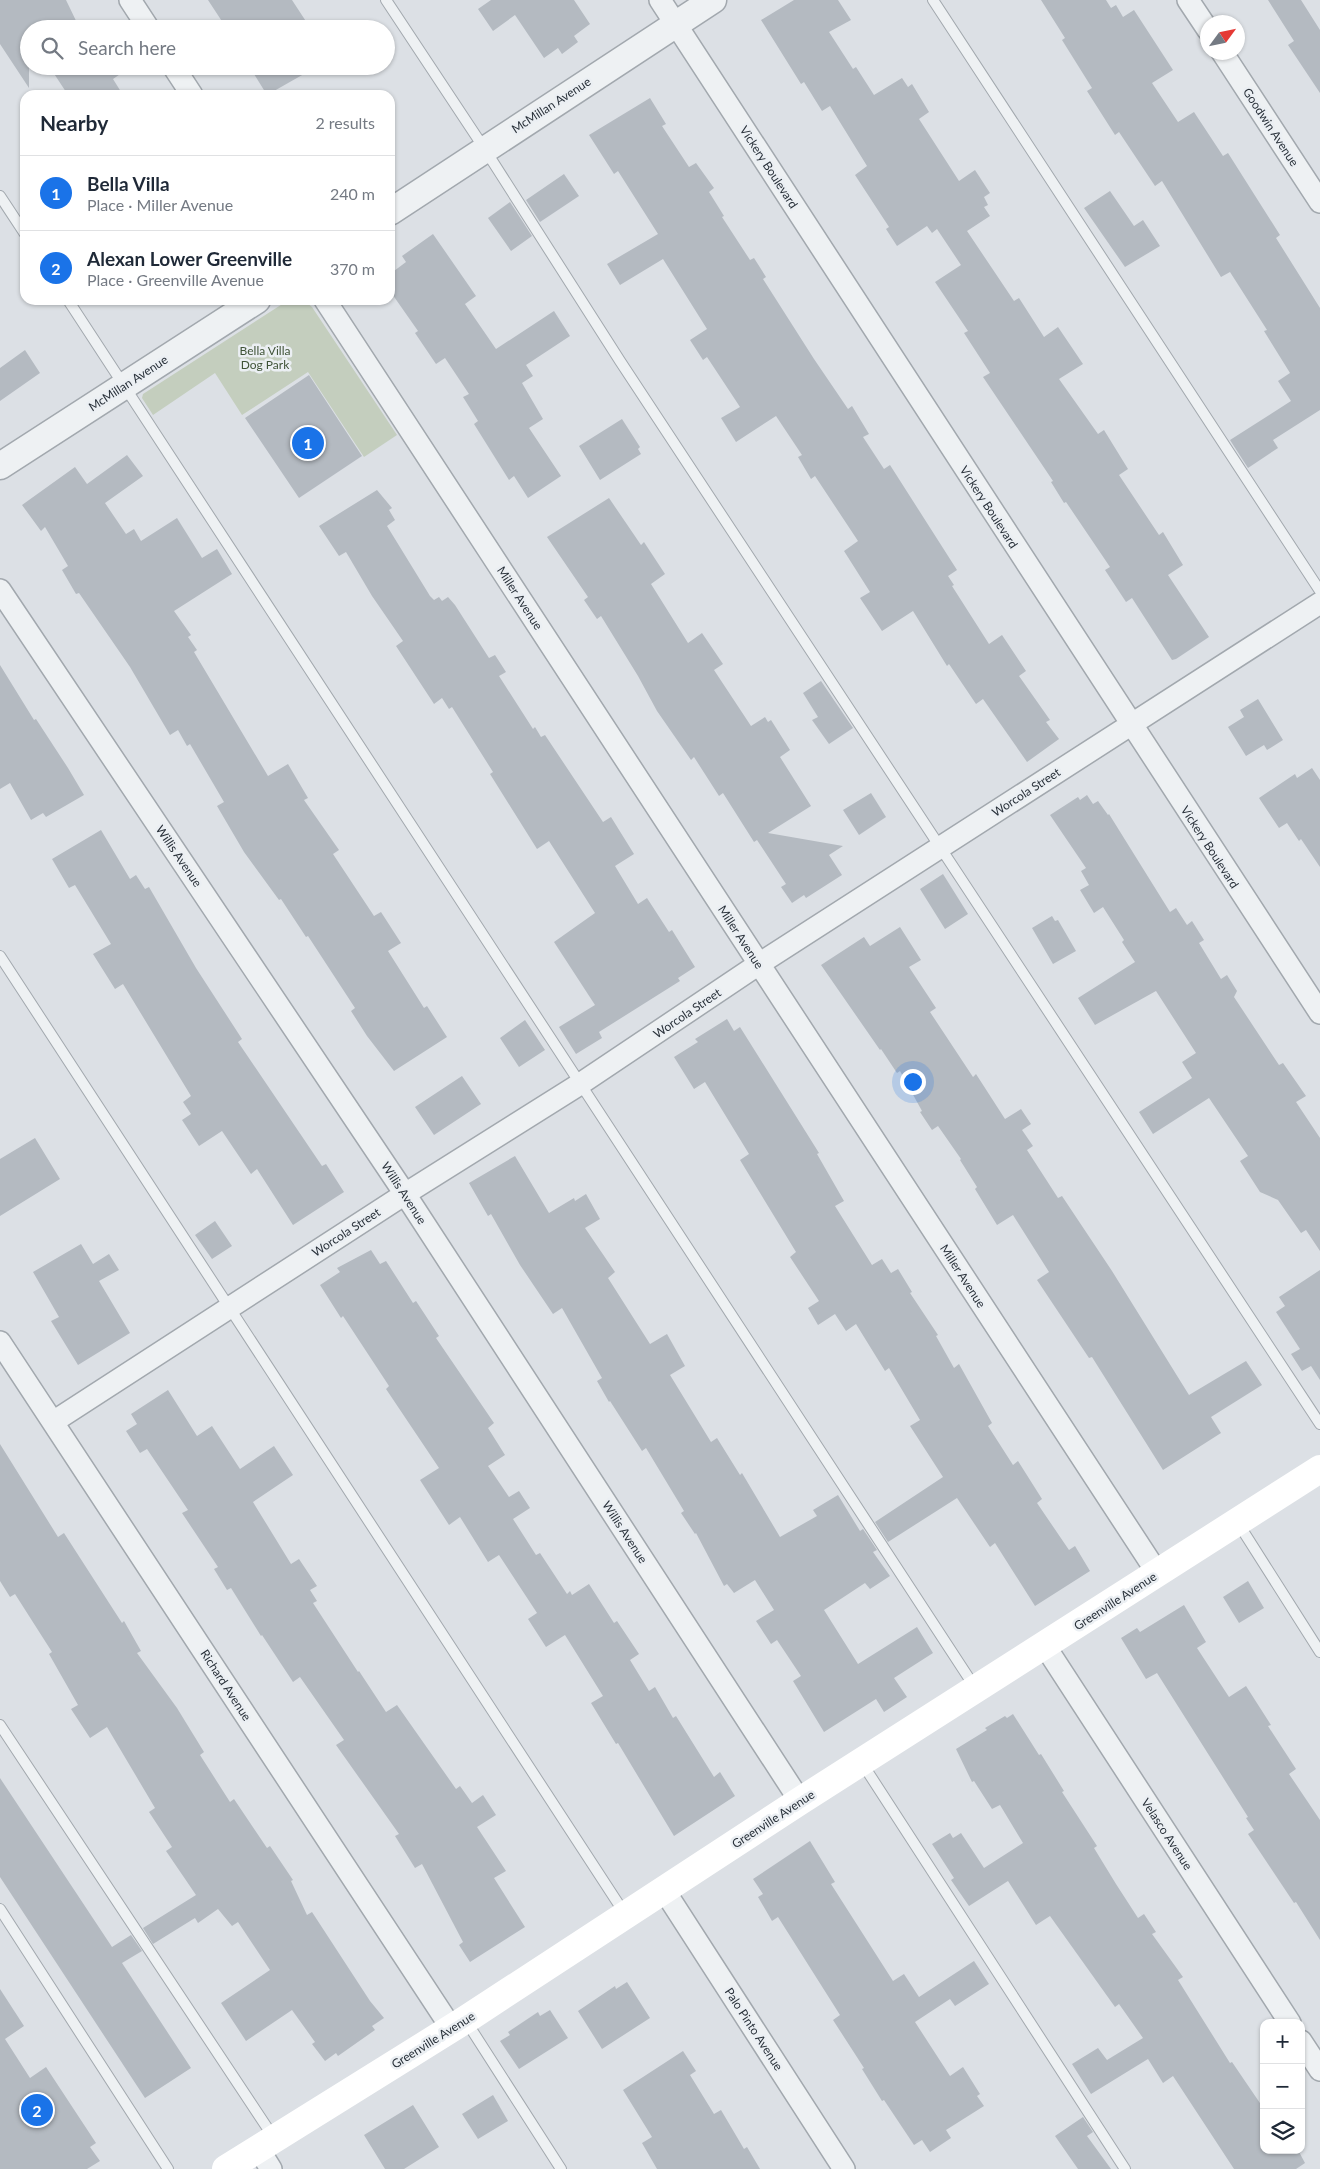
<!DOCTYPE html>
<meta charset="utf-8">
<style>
body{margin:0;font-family:Lato,sans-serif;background:#f6f6f7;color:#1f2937}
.controls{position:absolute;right:15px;bottom:15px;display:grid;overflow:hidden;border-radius:10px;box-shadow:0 1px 4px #0004}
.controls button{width:45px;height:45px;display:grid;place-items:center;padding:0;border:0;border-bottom:1px solid #e0e1e3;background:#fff;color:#1f2937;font:25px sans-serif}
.compass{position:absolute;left:1200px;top:15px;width:45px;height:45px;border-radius:50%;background:#fff;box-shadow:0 1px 4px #0004;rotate:57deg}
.you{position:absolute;left:912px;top:1081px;width:18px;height:18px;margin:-12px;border:4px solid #fff;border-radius:50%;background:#1a73e8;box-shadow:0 0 0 8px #1a73e833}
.badge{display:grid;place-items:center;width:32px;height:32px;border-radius:50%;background:#1a73e8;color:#fff;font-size:16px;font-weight:700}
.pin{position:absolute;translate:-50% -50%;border:2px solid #fff;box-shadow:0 1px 5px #0006}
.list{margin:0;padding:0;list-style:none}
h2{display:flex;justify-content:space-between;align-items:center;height:65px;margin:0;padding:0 20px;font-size:21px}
h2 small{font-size:16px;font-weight:400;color:#747a83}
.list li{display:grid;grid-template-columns:32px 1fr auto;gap:15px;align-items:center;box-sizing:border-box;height:75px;padding:0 20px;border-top:1px solid #e0e1e3}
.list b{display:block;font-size:19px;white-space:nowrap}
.list p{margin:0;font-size:16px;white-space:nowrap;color:#747a83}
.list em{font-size:16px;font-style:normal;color:#747a83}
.icon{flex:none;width:28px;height:28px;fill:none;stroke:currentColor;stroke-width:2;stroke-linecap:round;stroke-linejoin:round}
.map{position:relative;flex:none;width:1320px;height:2169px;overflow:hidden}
.search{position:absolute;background:#fff;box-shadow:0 1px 4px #0004;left:20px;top:20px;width:375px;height:55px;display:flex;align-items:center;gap:12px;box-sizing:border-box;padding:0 18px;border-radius:28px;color:#747a83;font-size:19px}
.panel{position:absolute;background:#fff;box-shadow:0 1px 4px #0004;left:20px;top:90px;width:375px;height:215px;border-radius:15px}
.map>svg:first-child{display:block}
.green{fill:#c4cebe}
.building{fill:#b4bac1}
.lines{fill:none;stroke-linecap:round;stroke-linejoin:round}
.service-casing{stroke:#a2a8ae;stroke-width:12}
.minor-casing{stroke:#a2a8ae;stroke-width:24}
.tertiary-casing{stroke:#a2a8ae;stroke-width:29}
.service{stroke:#eef1f3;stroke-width:10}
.minor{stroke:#eef1f3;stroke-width:21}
.tertiary{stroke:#eef1f3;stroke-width:26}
.secondary{stroke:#fff;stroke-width:28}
.labels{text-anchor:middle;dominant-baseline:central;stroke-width:5;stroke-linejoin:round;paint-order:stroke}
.street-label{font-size:12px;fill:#283039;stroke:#ebeff3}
.park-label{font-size:12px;fill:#3f5337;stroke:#ebeff3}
</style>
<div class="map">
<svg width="1320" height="2169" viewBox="0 0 1320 2169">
<rect width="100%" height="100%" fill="#dce0e5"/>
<path class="green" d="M296,300l11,3 5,4 85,128 -33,22 -56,-85 -66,43 -27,-42 -62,42 -11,-17 1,-4 144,-93z"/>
<path class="building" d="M0,0h66l14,29h-51v59l-29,-44z
M208,0h84l19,29h-84z
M491,0h83l16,24 -16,12 4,6 -16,12 -4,-6 -14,10 -29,-43 -22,16 -15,-22z
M794,0h44l13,20 -22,12 24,37 3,-2 18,28 28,-17 6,9 4,-3 17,28 -10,7 40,62 16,-11 15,23 -6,4 4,8 -4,2 6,9 -23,15 47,70 5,-3 25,39 14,-10 25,37 -24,15 39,55 6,-4 24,39 -9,6 40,60 4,-3 20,33 -15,10 41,62 -33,22 -4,1 -40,-62 -6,4 -21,-32 5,-3 -44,-65 -2,1 -13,-21 2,-1 -70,-104 7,-4 -26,-40 4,-2 -33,-49 26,-17 -24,-36 -5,4 -5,-7 -30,20 -11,-17 3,-2 -34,-52 12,-9 -37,-60 -8,5 -18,-29 -3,2 -40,-64z
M1041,0h65l5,8 5,-3 7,12 11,-7 39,60 -21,13 26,39 16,-10 29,44 5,-3 52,82 -4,3 44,70v102l-47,30 5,8 -30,20 -18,-28 61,-39 -13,-20 12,-8 -26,-42 3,-1 -37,-58 -9,5 -59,-96 -7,5 -36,-54 -4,3 -28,-44 5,-3 -30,-48 3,-2z
M1268,0h33l19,30v63l-32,-48 6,-4z
M49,66h83l-19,13 10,16h-55z
M249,66h69l-51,29z
M650,98l16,26 -4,2 27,41 7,-4 18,25 -5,4 15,24 -2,1 28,43 4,-2 12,19 -3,2 51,80 34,50 4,-3 17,28 -6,3 21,32 6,-4 67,105 -9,6 6,9 -2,1 37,58 13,-9 24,36 -7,5 31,44 -4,2 13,17 -32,23 -44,-63 -7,5 -27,-40 -2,2 -34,-55 -31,20 -22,-33 10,-6 -26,-41 14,-10 -43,-65 -4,3 -13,-22 4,-2 -26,-39 -40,26 -15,-24 19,-11 -33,-50 -4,3 -13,-20 17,-11 -44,-70 -43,26 -13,-21 51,-30 -40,-63 -4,3 -25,-39z
M564,174l15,22 -39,26 -14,-22z
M1110,191l24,35 9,-6 17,26 -35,21 -41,-59z
M510,202l22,34 -21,15 -23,-33z
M433,234l43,62 -11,8 31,45 58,-38 16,25 -44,29 7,11 -11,7 21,36 -14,9 32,48 -33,22 -14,-22 -5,4 -35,-56 4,-3 -15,-24 6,-3 -24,-36 -9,6 -21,-31 3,-2 -28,-40v-17l16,-12 -4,-6z
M25,350l15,23 -40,28v-33z
M309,375l53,81 -63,42 -54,-80z
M622,419l18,28 -2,2 3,5 -41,26 -21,-34z
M127,455l16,21 -38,27 21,31 8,-5 7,12 36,-23 25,40 15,-9 15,25 -58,37 17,24 -3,2 9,13 -3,2 74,124 20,-12 20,34 -4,2 35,50 -6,4 41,62 7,-4 20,31 -13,8 36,57 3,-2 20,31 -53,34 -27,-35 -16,-25 4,-3 -47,-72 -2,1 -25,-38 -2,1 -35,-48 -27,-46 7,-4 -34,-58 -3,2 -9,-16 -8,5 -40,-68 -51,-74 -3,1 -14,-24 6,-4 -23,-39 -4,4 -19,-26 53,-38 12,17z
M377,490l15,18 -3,2 6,10 -8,6 43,70 4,4 5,-3 3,4 6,-4 7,8 34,53 6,-3 11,17 -7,4 34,53 2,-2 6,10 4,-2 58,87 8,-5 23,37 -19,12 23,38 9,-6 22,34 3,-2 23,37 -17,11 2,3 -81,51 3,6 -26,16 -17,-27 36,-22 -41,-63 41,-29 -46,-72 -12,8 -47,-75 3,-2 -41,-65 -3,2 -7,-11 -8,6 -38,-58 7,-5 -31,-45 -26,-44 -7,4 -20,-30z
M609,498l32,47 3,-3 21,32 -14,10 37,59 14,-10 21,31 -9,6 37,56 14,-9 3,5 3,-2 19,30 -10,7 31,49 -43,27 75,13 -14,9 13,20 -36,23 -2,-3 -12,8 -11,-16 5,-3 -29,-44 -3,2 -31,-49 -4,3 -25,-39 -3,3 -34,-49 -19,-35 -37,-60 -4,3 -13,-19 4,-3 -41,-60z
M0,665l34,55 2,-1 32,49 16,27 -38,22 -3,-4 -12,7 -21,-37 -10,6z
M821,681l32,47 -24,16 -17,-24 6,-3 -15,-24z
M1258,699l25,41 -16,10 -3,-5 -18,11 -18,-29 16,-10 -4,-7z
M1312,768l8,12v87l-19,-28 -2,2 -12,-18 -8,5 -20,-30 36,-24 2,4z
M871,793l15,24 -27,18 -16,-25z
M1087,795l6,9 5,-3 10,14 1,-1 61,98 6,-4 11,17 5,-4 12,19 -5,3 22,36 6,-4 10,16 -3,6 45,68 4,-2 23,33 -10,6 24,36v113l-14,-21 -5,3 -23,-33 -18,-8 -20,-31 8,-5 -39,-58 -56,36 -14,-22 53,-34 -10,-16 14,-9 -40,-62 -61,34 -17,-27 57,-36 -13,-20 2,-2 -21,-33 -9,6 -14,-23 9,-5 -8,-14 5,-3 -36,-53 28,-18 2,3z
M101,830l29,49 6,-4 9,14 4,-2 47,81 46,71 -4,3 84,124 4,-2 18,28 -51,33 -36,-56 -6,5 -29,-43 -23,15 -17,-26 9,-6 -8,-12 8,-6 -68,-112 -8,5 -22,-35 18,-10 -36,-59 -6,3 -17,-29z
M943,874l25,40 -23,15 -25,-40z
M1052,916l3,5 3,-1 18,31 -23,13 -21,-36z
M900,927l21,33 -12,7 27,41 -6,4 43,65 3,-3 29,45 16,-10 10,15 -9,6 11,16 -6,4 31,48 4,-2 50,75 77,124 57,-34 16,24 -51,32 10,16 -58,37 -71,-113 -3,1 -52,-78 12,-8 -36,-57 -16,10 -22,-36 2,-2 -17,-27 1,-1 -23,-33 -6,4 -12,-18 2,-1 -22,-40 -3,2 -16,-24 -1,1 -59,-85 43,-28 6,9z
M727,1019l7,12 6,-4 79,126 -2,1 27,47 -9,5 37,59 10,-6 9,14 7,-4 14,23 -2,1 28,42 -2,1 18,32 5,-4 33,59 -4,3 25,39 5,-4 24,38 -5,4 32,47 6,-4 15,25 -55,35 -40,-63 -5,4 -33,-49 -69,44 -13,-20 68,-45 -33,-51 10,-6 -31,-52 -4,3 -29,-47 -10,7 -11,-17 -17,11 -10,-17 11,-7 -29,-44 6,-5 -56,-92 9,-6 -44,-72 -11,7 -20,-32 24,-15 -3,-3z
M525,1020l20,30 -26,17 -19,-29z
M462,1076l19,28 -47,31 -19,-28z
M35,1138l25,41 -60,37v-57z
M515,1156l34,57 25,-15 1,3 11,-7 14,25 -15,9 30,44 -7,6 42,66 17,-10 18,32 -15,9 41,67 6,-4 23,37 2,-2 38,64 37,-21 -4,-6 25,-15 22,36 3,-2 14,21 -4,2 17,24 -20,13 -5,-6 -41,27 34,54 59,-37 16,26 -39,25 13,19 -23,15 -8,-13 -52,33 -31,-51 8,-5 -24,-36 -6,4 -15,-23 18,-11 -19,-30 -21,13 -7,-9 -3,2 -28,-53 -1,1 -14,-21 3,-2 -38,-63 -4,3 -32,-50 -1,1 -12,-21 5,-3 -40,-70 -9,6 -33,-49 -29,-51 -3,2 -19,-33z
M215,1221l17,25 -20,13 -17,-24z
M81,1244l12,20 16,-10 10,16 -20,11 31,52 -52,32 -27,-44 8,-4 -26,-45z
M371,1250l9,14 6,-3 27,42 3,-2 23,35 -3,2 58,85 -6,5 17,27 -17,11 21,31 10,-6 11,17 -17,11 23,36 4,-2 27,41 3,-3 2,4 17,-11 25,39 3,-2 22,33 -9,6 19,31 6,-4 18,31 3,-2 38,61 6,-5 15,24 -61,40 -56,-93 -2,1 -25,-41 12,-7 -38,-61 -19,12 -18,-28 9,-6 -38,-58 -11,7 -28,-45 -11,8 -29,-45 19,-12 -53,-79 3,-3 -46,-70 -2,2 -21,-33 20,-13 -3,-4z
M1320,1270v110l-9,-14 -9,5 -11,-17 9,-5 -24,-37 9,-6 -6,-9z
M168,1390l29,46 15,-10 28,43 34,-23 19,29 -40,27 38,62 8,-5 18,27 -7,4 7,11 -4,2 45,69 1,-1 27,41 11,-7 59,84 4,-3 12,17 11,-8 13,20 -19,12 29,44 -12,7 31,49 -55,35 -11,-17 4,-3 -41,-78 -7,4 -20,-32 4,-2 -63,-89 8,-5 -44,-63 -7,5 -31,-47 -1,1 -30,-48 -4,2 -13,-21 4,-2 -36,-54 6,-3 -41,-61 -7,4 -14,-22 11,-7 -6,-10z
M0,1444l58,93 6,-4 58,90 2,-2 17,30 -4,2 40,55 27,44 -4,3 30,47 4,-3 33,49 3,-2 23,34 -2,1 16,34 5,-3 58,89 14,17 -12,8 3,4 -37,26 -2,-3 -11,8 -13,-17 3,-2 -23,-32 -46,31 -25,-38 49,-33 -32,-48 -6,4 -14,-17 -20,14 -3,-5 -42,26 -10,-16 53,-33 -30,-44 6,-4 -23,-35 6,-4 -48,-81 -17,11 -19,-29 7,-4 -29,-51 3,-2 -37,-58 -5,3 -10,-16z
M1248,1581l16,27 -25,15 -16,-26z
M1184,1605l22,37 -9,6 32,49 17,-11 25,39 -3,1 28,43 -7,5 31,46v120l-24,-38 -2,1 -46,-69 6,-4 -8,-12 2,-1 -91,-144 -11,6 -25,-41 16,-10 3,4z
M1013,1714l26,41 2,-1 23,37 -2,1 35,54 -3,2 22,36 22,34 6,-4 12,18 -4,2 31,43 -5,3 52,83 2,-1 32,47v41h34l7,13 -9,6h-62l-61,-93 -10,7 -15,-24 -57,35 -19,-30 26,-16 9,12 36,-22 -24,-34 -4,3 -65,-91 -14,9 -28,-44 -39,25 -18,-26 3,-2 -22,-34 18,-11 3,5 8,-5 23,35 39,-25 -23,-38 -8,4 -18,-28 -2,1 -16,-33 31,-19 -2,-2 20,-12 2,2z
M0,1778l112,169 19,-12 11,16 -20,12 69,105 -46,30 -145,-221z
M810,1841l25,41 -4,2 62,97 11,-7 15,23 55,-36 15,23 -34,22 -5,-7 -35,23 35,54 13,-9 17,27 -3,2 7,10 -38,24 5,8 -21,14 -8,-12 -8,5 -30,-45 -2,1 -20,-32 2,-1 -31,-48 7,-5 -62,-98 -6,4 -14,-24 5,-3 -10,-15z
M627,1982l23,36 -48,31 -24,-38 37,-25 1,3z
M0,1989l24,37 -19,13 25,39 16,-11 50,76 -6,4 10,14 -13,8h-87z
M550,2010l18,28 -49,31 -19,-28 10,-6 -2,-3 30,-20 2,4z
M683,2051l13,20 -6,4 24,39 7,-4 23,39 3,-2 13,22h-103l-15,-26 10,-6 -29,-47z
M493,2095l15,26 -30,18 -16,-25z
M413,2105l26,42 -35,22h-19l-21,-34z
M1083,2117l10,15 -6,4 24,33h-33l-23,-33z"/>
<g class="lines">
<defs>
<path id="service" d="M386,0l98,148 136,213 700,1063
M933,0l387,591
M0,196l25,38
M68,300l908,1389
M0,956l625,958
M1238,1523l82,129
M0,1725l274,413
M862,1763l263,406
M0,1909l168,260
M466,2021l95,148"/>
<path id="minor" d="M130,0l19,29
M660,0l660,1013
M1188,0l20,30
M1222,52l98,150
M173,66l19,29
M325,300l833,1274
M0,590l405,604 395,607
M0,1342l452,687
M53,1422l352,-228 175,-110 179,-120 561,-361
M1045,1646l245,377
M664,1890l180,279
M1301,2041l19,29
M258,2148l13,21"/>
<path id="tertiary" d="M390,212l323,-212
M0,466l257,-166"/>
</defs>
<use href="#service" class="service-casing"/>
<use href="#minor" class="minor-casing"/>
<use href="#tertiary" class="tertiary-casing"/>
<use href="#service" class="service"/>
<use href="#minor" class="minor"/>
<use href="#tertiary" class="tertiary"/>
<path class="secondary" d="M226,2169l239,-149 335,-219 520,-332"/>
</g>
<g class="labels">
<g class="street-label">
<text transform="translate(551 105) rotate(-33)">McMillan Avenue</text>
<text transform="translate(1271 127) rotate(57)">Goodwin Avenue</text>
<text transform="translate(769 167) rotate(57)">Vickery Boulevard</text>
<text transform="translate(128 383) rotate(-33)">McMillan Avenue</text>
<text transform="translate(989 507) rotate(57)">Vickery Boulevard</text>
<text transform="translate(520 598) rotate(57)">Miller Avenue</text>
<text transform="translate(1026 792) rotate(-33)">Worcola Street</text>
<text transform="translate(1210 847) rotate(57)">Vickery Boulevard</text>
<text transform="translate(179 856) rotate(56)">Willis Avenue</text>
<text transform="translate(741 937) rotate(57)">Miller Avenue</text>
<text transform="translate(687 1013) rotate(-34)">Worcola Street</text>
<text transform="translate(404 1193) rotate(57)">Willis Avenue</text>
<text transform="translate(346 1232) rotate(-33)">Worcola Street</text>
<text transform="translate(963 1276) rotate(57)">Miller Avenue</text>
<text transform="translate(625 1532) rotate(57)">Willis Avenue</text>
<text transform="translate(1115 1601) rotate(-33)">Greenville Avenue</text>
<text transform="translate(226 1685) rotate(57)">Richard Avenue</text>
<text transform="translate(773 1819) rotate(-33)">Greenville Avenue</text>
<text transform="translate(1167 1834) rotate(57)">Velasco Avenue</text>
<text transform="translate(754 2029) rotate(57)">Palo Pinto Avenue</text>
<text transform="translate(433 2040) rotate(-32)">Greenville Avenue</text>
</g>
<g class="park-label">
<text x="265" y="350">Bella Villa<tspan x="265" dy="14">Dog Park</tspan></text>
</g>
</g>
</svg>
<div class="controls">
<button>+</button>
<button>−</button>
<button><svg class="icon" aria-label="layers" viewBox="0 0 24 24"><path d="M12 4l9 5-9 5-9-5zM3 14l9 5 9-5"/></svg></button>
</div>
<svg class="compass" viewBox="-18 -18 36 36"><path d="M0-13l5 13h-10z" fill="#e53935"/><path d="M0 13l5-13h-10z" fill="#747a83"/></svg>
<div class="you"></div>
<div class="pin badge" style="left:308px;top:443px">1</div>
<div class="pin badge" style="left:37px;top:2110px">2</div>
<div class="search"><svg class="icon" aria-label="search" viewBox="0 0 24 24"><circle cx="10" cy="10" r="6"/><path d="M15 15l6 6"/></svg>Search here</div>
<section class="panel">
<h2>Nearby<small>2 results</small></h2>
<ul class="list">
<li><span class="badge">1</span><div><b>Bella Villa</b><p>Place · Miller Avenue</p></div><em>240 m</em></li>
<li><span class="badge">2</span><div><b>Alexan Lower Greenville</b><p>Place · Greenville Avenue</p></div><em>370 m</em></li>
</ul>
</section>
</div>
